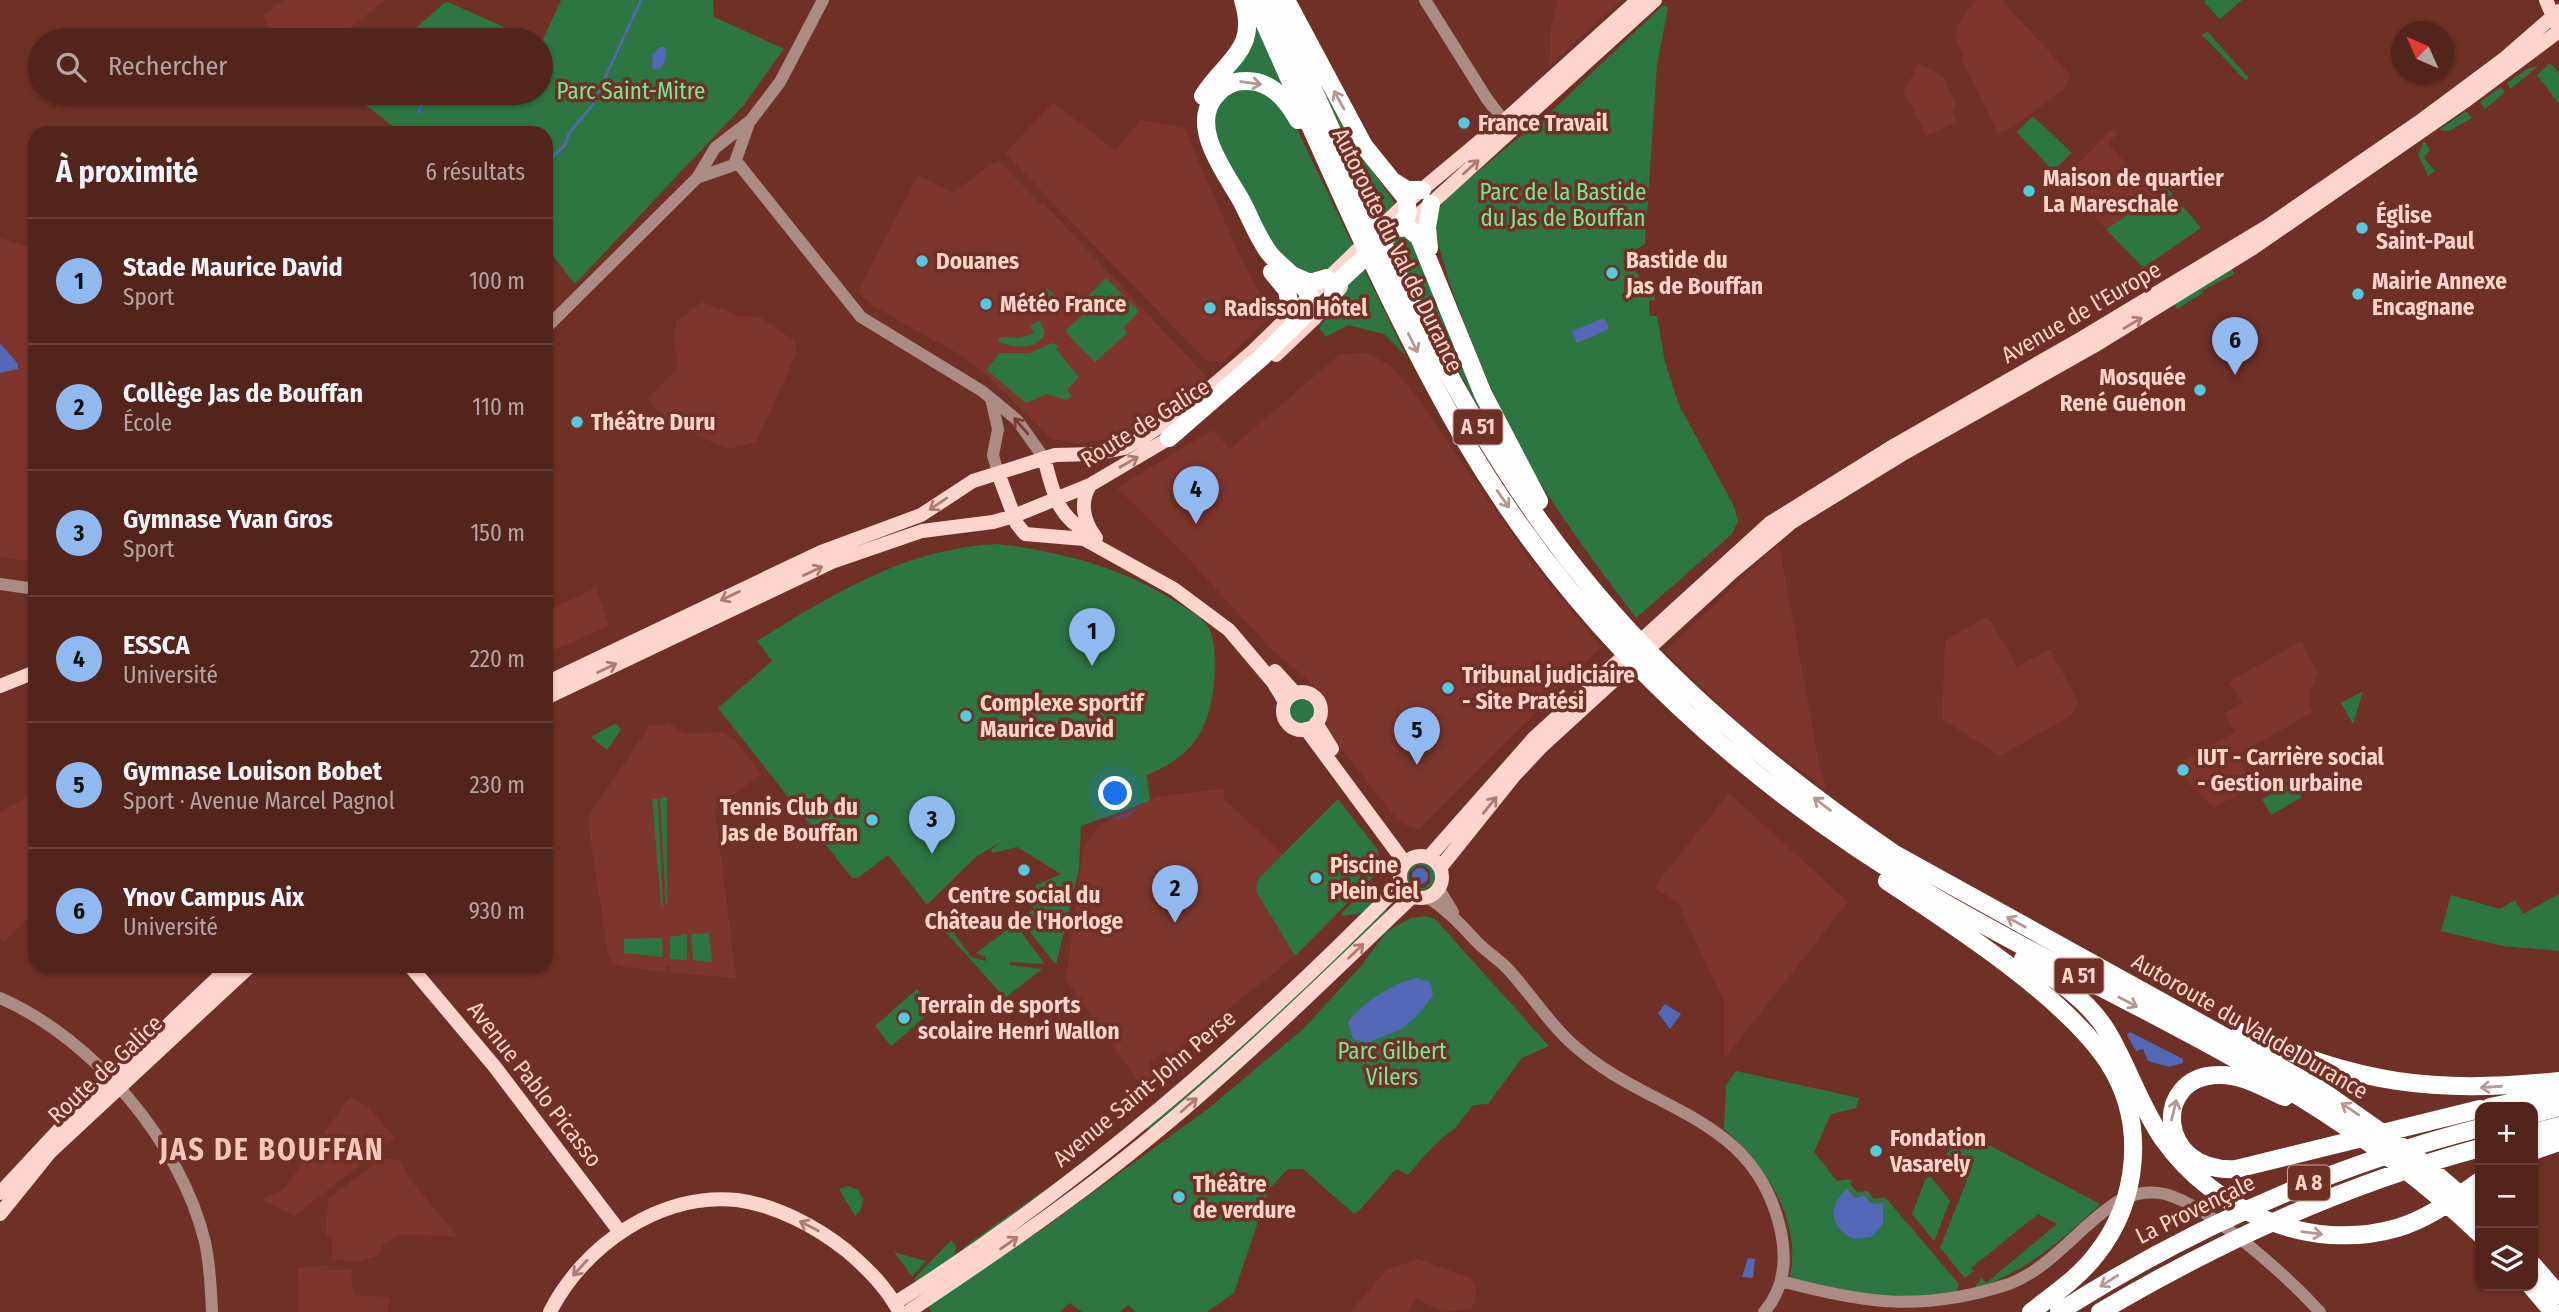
<!DOCTYPE html>
<html lang="fr">
<meta charset="utf-8">
<style>
body{margin:0;font-family:"Fira Sans Condensed",sans-serif;background:#592c25;color:#f1f3f6}
.controls{position:absolute;right:21px;bottom:21px;display:grid;overflow:hidden;border-radius:14px;box-shadow:0 2px 5px #0004}
.controls button{width:63px;height:63px;display:grid;place-items:center;padding:0;border:0;border-bottom:2px solid #69413b;background:#53241c;color:#f1f3f6;font:35px sans-serif}
.compass{position:absolute;left:2391px;top:21px;width:63px;height:63px;border-radius:50%;background:#53241c;box-shadow:0 2px 5px #0004;rotate:315deg}
.you{position:absolute;left:1116px;top:794px;width:24px;height:24px;margin:-18px;border:5px solid #fff;border-radius:50%;background:#1a73e8;box-shadow:0 0 0 10px #1a73e833}
.badge{display:grid;place-items:center;width:46px;height:46px;border-radius:50%;background:#90b9f0;color:#111;font-size:23px;font-weight:700}
.pin{position:absolute;translate:-50% -58px;filter:drop-shadow(0 2px 4px #0008)}
.pin::after{content:'';position:absolute;top:37px;width:24px;height:21px;background:inherit;clip-path:polygon(0 0,100% 0,50% 100%)}
.list{margin:0;padding:0;list-style:none}
h2{display:flex;justify-content:space-between;align-items:center;height:91px;margin:0;padding:0 28px;font-size:30px}
h2 small{font-size:23px;font-weight:400;color:#b5a4a3}
.list li{display:grid;grid-template-columns:46px 1fr auto;gap:21px;align-items:center;box-sizing:border-box;height:126px;padding:0 28px;border-top:2px solid #69413b}
.list b{display:block;font-size:26px;white-space:nowrap}
.list p{margin:0;font-size:23px;white-space:nowrap;color:#b5a4a3}
.list em{font-size:23px;font-style:normal;color:#b5a4a3}
.icon{flex:none;width:38px;height:38px;fill:none;stroke:currentColor;stroke-width:2;stroke-linecap:round;stroke-linejoin:round}
.map{position:relative;flex:none;width:2559px;height:1312px;overflow:hidden}
.search{position:absolute;background:#53241c;box-shadow:0 2px 5px #0004;left:28px;top:28px;width:525px;height:77px;display:flex;align-items:center;gap:18px;box-sizing:border-box;padding:0 24px;border-radius:38px;color:#b5a4a3;font-size:26px}
.panel{position:absolute;background:#53241c;box-shadow:0 2px 5px #0004;left:28px;top:126px;width:525px;height:847px;border-radius:21px}
.map>svg:first-child{display:block}
.built{fill:#7e362c}
.green{fill:#2d7543;fill-rule:evenodd}
.water{fill:#5267b6}
.lines{fill:none;stroke-linecap:round;stroke-linejoin:round}
.stream{stroke:#5267b6;stroke-width:2.5}
.minor{stroke:#ac8b84;stroke-width:12}
.major{stroke:#fed5ce;stroke-width:14}
.highway{stroke:#fefefe;stroke-width:18}
.oneway{stroke:#b69792}
.oneway2{stroke:#af7a72}
.oneway3{stroke:#783e34}
.poi-dot{fill:#54cade;stroke:#6f3026;stroke-width:2.5}
.labels{text-anchor:middle;dominant-baseline:central;stroke-width:7;stroke-linejoin:round;paint-order:stroke}
.shield{fill:#6f3026;stroke:#d2a39a;stroke-width:2}
.shield-label{font-size:21px;font-weight:bold;fill:#fcd4cc}
.park-label{font-size:23px;fill:#76e895;stroke:#6f3026}
.poi-label{font-size:23px;font-weight:bold;fill:#fcd4cc;stroke:#6f3026;text-anchor:start}
.street-label{font-size:23px;fill:#fcd4cc;stroke:#6f3026}
.district-label{font-size:30px;font-weight:bold;letter-spacing:2px;fill:#f5c6bd;stroke:#6f3026}
</style>
<div class="map">
<svg width="2559" height="1312" viewBox="0 0 2559 1312">
<rect width="100%" height="100%" fill="#6f3026"/>
<path class="built" d="M283,0h103l-52,40h-58l-13,-24z
M1558,0h64l-72,65 1,-38z
M1977,0h25l68,75 -5,13 -51,39 -16,6 -37,-74 3,-4 -9,-15 5,-20z
M1919,63l25,14 12,28 -4,5 5,12 -31,14 -22,-45z
M1053,103l62,47 26,-30 43,8 54,124 28,52 2,15 -45,43 -17,-1 -201,-208z
M2112,129l5,5 -9,9 33,38 11,-9 16,17 -62,40 -45,-48z
M998,160l43,44 2,-1 164,174 -35,27 -56,34 -38,5 -27,-4 -62,-62 -30,-23 -86,-48 -15,-14 60,-117 34,18z
M0,238l35,11v313l-35,-5z
M702,302l35,13 24,3 34,23 2,11 -41,90 -28,7 -62,-27 -18,-24 30,-31 -4,-27 2,-19z
M1369,353l22,14 23,26 120,173 67,81 -182,182 -14,-4 -14,-13 -63,-80 -4,-32 -18,-22 -34,-28 -89,-97 -66,-65 95,-58 18,19 110,-95z
M1779,544l40,219 8,27 -88,-66 -74,-73z
M596,588l13,38 -63,27v-42z
M1988,616l29,51 33,-18 28,53 -6,13 -72,41 -58,-37 3,-78z
M2301,641l17,32 -8,18 -1,13 4,8 -76,43 16,31 -39,22 -23,-22 -14,-21 58,-33 -10,-19 17,-10 -13,-21z
M668,722l16,12 38,-2 13,8 26,34 -46,35 21,169 -65,-5 -1,-7h-5v6l-41,-5 -10,-3 -6,-9 -19,-127 1,-14 60,-89 9,1z
M1223,789l1,10 59,55 -25,25 -2,11 39,66 -116,92 1,3 -9,7 -6,-7 -16,12 10,16 -14,12 -79,-111 17,-129 15,-25 62,-30z
M1729,793l119,109 -124,157v-58l-46,-98 -24,-16z
M32,794l3,1v116l-31,31 -4,-3v-126z
M350,1097l17,9 28,32 -101,78 -32,-17 22,-10z
M384,1158l16,3 8,16 50,60 -57,-3 -17,10 -7,12 -10,3 -13,4 -22,-4v-22l-6,-2 2,-37z
M1418,1259l52,19 7,14 -5,17 -29,3 -26,-13 -9,13h-58l37,-42z
M327,1265l1,5h23l2,25 36,2 -1,15h-89l-1,-44z"/>
<path class="green" d="M561,0h152l1,17 70,32 -41,57 -168,178 -29,-37v-114h-144l-52,-40h191v-49z
M2206,0h36l-22,19 -16,-17z
M448,2l85,38h-130l41,-37z
M1663,5l5,3 -11,57 -12,179 -18,11 18,32 8,-1 2,14 -6,1 1,15h7l8,46 14,43 55,101 4,15 -6,13 -96,84c-40,-53 -79,-106 -113,-163 -20,-34 -92,-200 -87,-235 1,-9 5,-16 11,-23l109,-90z
M1251,11l40,89 4,25 111,231 -22,-22 -36,-9 -22,12 -7,-9 21,-28 -17,-32c-7,3 -13,8 -21,5 -29,-9 -86,-127 -91,-158z
M1296,30l75,139 20,28 113,258 -94,-175z
M2207,31l42,47 -3,3 -44,-46z
M2550,63l9,10v31l-22,-29z
M2538,66l-27,23 -4,-6 20,-14z
M2501,87l4,5 -20,17 -5,-7z
M2466,111l6,7 -23,13 -10,-1z
M2033,116l39,37 -19,18 -36,-39z
M2424,141l6,8 -6,9 11,13 -7,5 -10,-21z
M2168,189l33,39 -58,40 -37,-39z
M2232,269l2,5 -32,17 1,2 -26,16 -3,-5z
M1106,278l33,33 -16,17 4,5 -32,29 -30,-31 31,-28 -7,-8z
M1047,288l8,7 1,5 -15,15 -7,-6 1,-11z
M1040,320l5,13c-6,17 -33,16 -47,8l2,-4 20,1 14,-5 -4,-7z
M1052,343l7,3 -3,3 23,28 -12,13 5,6 -6,4 -19,-6 -21,9 -39,-33 12,-17h30z
M998,544c63,8 121,22 175,56 11,7 26,15 34,25 11,13 8,57 5,73 -8,42 -27,61 -65,77l3,26 -69,25 -2,43 -23,96 -36,-46 14,-10 -5,-10 7,-14 25,-11 -44,-27 -24,6 -3,-3 13,-9 -26,15 -50,49 -39,-50 -30,23h-6l-134,-170 54,-47 -15,-20c74,-46 151,-94 241,-97z
M2363,691l-10,33 -12,-21z
M1286 711a15 15 0 1 1 30 0a15 15 0 1 1-30 0Z
M616,723l5,7 -14,20 -16,-13z
M2294,781l8,16 -31,18 -9,-16z
M667,797v107h-1l-6,-106z
M652,799h6l5,106 -2,1z
M1338,799l40,51 1,13 -5,13 -79,80 -39,-65 2,-12z
M1421,861c12,3 17,12 12,24l-12,7 -10,-3 -7,-12 7,-13zM1417,865l8,1 5,5v12l-6,5h-8l-7,-8v-7z
M1364,891l13,9 -14,13 -21,3v-3z
M2559,894v57l-57,-5 -61,-15 10,-36 49,14 15,-9 8,14z
M1384,907l6,6 -239,219 -6,-7z
M1426,916l9,3 114,127 -27,12 -34,46 -15,1 -16,21 -24,20 -25,29 -12,-6 -38,43 -5,1 -50,-44h-15l-19,20 -35,104 -27,19h-71l-8,-7 -8,7h-38l-12,-9 -10,9h-129l-4,-8 110,-71 172,-125 94,-79 59,-64 24,-33 25,-14z
M1015,924l30,40 -35,-2v3l32,4 -37,29 -61,-68 5,-4 22,31 15,4v-4l-10,-4z
M709,933l3,29 -19,-2 -2,-26z
M687,934v26l-17,-1v-22z
M662,938l1,19 -39,-4v-14z
M917,989l17,20 -43,37 -16,-20z
M1736,1071l123,27 -3,10 -25,6 -17,38 23,29 15,-2 -2,5 7,8 11,-1 6,8 11,-2 74,87 -4,11 -62,4 -100,-19 -3,-4c12,-56 -25,-112 -66,-147l2,-44z
M1963,1135l24,9 113,60c-37,36 -76,69 -126,85l7,-11 5,5 71,-59 -19,-10 -67,54 3,3 -9,7 -25,-30 27,-68 -21,-26z
M1074,1169l2,2 -113,79 1,-3z
M1931,1177l19,24 -16,40 -22,-27 14,-36z
M848,1186l10,4 5,9 -2,11 -6,6 -16,-27z
M951,1240l5,6 -1,9 -38,29 -3,-5z
M894,1252l32,9 -14,15z"/>
<path class="water" d="M660,47h5c3,10 1,22 -12,23l-1,-15z
M1604,318l5,11 -32,14 -5,-12z
M0,343l18,21v5l-18,4z
M1412 876a8 8 0 1 1 16 0a8 8 0 1 1-16 0Z
M1417,978l13,4 3,13 -13,18 -18,16 -35,14 -14,-4 -5,-16c8,-17 50,-42 69,-45z
M1665,1004l16,10 -11,15 -12,-16z
M2130,1032l53,27v4l-14,4 -21,-6 -5,-12 -7,2 -9,-16z
M1847,1189l8,9 10,-2 7,8 11,-1v21l-12,13 -17,2c-24,-10 -27,-34 -7,-50z
M1748,1258l7,1 -2,19 -11,-1z"/>
<g class="lines">
<path class="stream" d="M419,112l6,-16 -3,-3
M546,163l19,-18 4,-12 23,-27 49,-106"/>
<path class="minor" d="M1425,0l62,99 22,29
M737,162l124,155 121,74 35,29 27,38
M699,177l35,-12 15,-42
M546,328l151,-150 18,-30 36,-28 29,-38 43,-82
M991,399l7,30 -5,26 5,18
M0,584l35,5
M1439,889l14,23
M1427,897c21,13 35,29 51,46 9,9 20,16 28,24 22,23 39,51 62,73 77,74 187,70 213,192 6,29 3,57 -17,80
M0,998c94,41 181,145 205,244 5,22 6,47 7,70
M1781,1281c85,23 142,31 228,3 42,-16 69,-56 105,-80 14,-10 34,-14 51,-10 45,12 123,83 155,118"/>
<path class="major" d="M2546,0l10,24
M1402,230l253,-230
M1276,355l38,-36 27,-32
M1044,458c10,36 12,58 47,77
M998,473l19,51 8,10 59,5 90,50 55,41 44,52 12,20
M1090,485c-11,18 -6,37 6,53
M1275,671l20,22
M546,683l275,-131 100,-37 52,-34 82,-26 40,-1 29,-6 20,-11 45,-31 63,-54 155,-150 96,-80 135,-122
M0,686l35,-14
M1283 711a19 19 0 1 1 38 0a19 19 0 1 1-38 0Z
M546,698l286,-136 90,-31 71,-9 21,-6 76,-31 88,-52
M1316,723l16,26
M1306,729l99,134
M1400 877a21 21 0 1 1 42 0a21 21 0 1 1-42 0Z
M1429,857l105,-119 236,-215 125,-78 187,-107 186,-112 151,-104 86,-64 54,-47
M1440,868l73,-91 29,-31 188,-172 62,-52 109,-67 193,-109 159,-98 215,-149 91,-68
M410,966l85,101 125,165
M0,1193l69,-74 161,-153
M0,1214l50,-62 200,-186
M895,1303c186,-117 352,-263 506,-419
M550,1312c33,-66 110,-120 187,-112 39,5 80,27 110,51 21,18 39,36 52,60
M908,1312c85,-57 171,-115 250,-181 89,-74 171,-155 254,-234"/>
<path class="highway" d="M1254,0c67,147 129,299 210,439 115,196 279,345 474,460 188,110 381,181 542,335
M1273,0c90,196 170,405 307,574 88,110 198,200 313,279l428,237 94,66 65,56
M1286,0l78,146 42,52 2,14 -3,8 -68,63 -4,11
M1203,96c23,-37 56,-45 40,-96
M1394,182l13,8h15
M1376,231l26,-8 17,14 64,157 56,107
M1429,248l-2,-21 4,-23
M1272,272l15,18 4,23
M1294,276l16,7 16,-5
M1169,438l92,-80 52,-51c-1,-20 -31,-38 -43,-53 -12,-15 -19,-35 -28,-52 -16,-29 -55,-77 -25,-108 7,-8 17,-13 28,-13 26,-1 42,19 53,39
M1887,881c66,44 177,115 221,181 39,60 31,140 -13,194 -17,22 -42,39 -64,56
M2023,959c32,19 64,40 84,72 21,35 33,75 56,108 52,73 147,114 234,89 31,-9 57,-29 83,-47
M2241,1032c119,52 190,62 318,49
M2285,1097c-21,-9 -43,-23 -67,-22 -66,1 -62,98 18,94l244,-60
M2490,1107l69,-14
M2533,1114l26,-7
M2533,1133l26,-7
M2533,1151l26,-9
M2533,1265l26,30
M2531,1286l22,26
M2059,1312c130,-83 272,-146 421,-184
M2100,1312c120,-71 246,-128 380,-164"/>
</g>
<defs><path id="oneway-shaft" d="M-6 0H5M1.5-3L5.5 0L1.5 3" fill="none" stroke-width="1.6" stroke-linecap="round" stroke-linejoin="round" transform="scale(1.75)"/></defs>
<g class="oneway">
<use href="#oneway-shaft" transform="translate(1251 83) rotate(7)"/>
<use href="#oneway-shaft" transform="translate(1339 100) rotate(-119)"/>
<use href="#oneway-shaft" transform="translate(1413 343) rotate(64)"/>
<use href="#oneway-shaft" transform="translate(1503 499) rotate(55)"/>
<use href="#oneway-shaft" transform="translate(1822 804) rotate(-143)"/>
<use href="#oneway-shaft" transform="translate(2016 922) rotate(-151)"/>
<use href="#oneway-shaft" transform="translate(2128 1002) rotate(28)"/>
<use href="#oneway-shaft" transform="translate(2491 1087) rotate(176)"/>
<use href="#oneway-shaft" transform="translate(2350 1109) rotate(-146)"/>
<use href="#oneway-shaft" transform="translate(2174 1110) rotate(-76)"/>
<use href="#oneway-shaft" transform="translate(2312 1233) rotate(8)"/>
<use href="#oneway-shaft" transform="translate(2109 1281) rotate(148)"/>
</g>
<g class="oneway2">
<use href="#oneway-shaft" transform="translate(1471 167) rotate(-42)"/>
<use href="#oneway-shaft" transform="translate(2133 323) rotate(-31)"/>
<use href="#oneway-shaft" transform="translate(1129 462) rotate(-30)"/>
<use href="#oneway-shaft" transform="translate(938 504) rotate(146)"/>
<use href="#oneway-shaft" transform="translate(813 571) rotate(-25)"/>
<use href="#oneway-shaft" transform="translate(730 596) rotate(154)"/>
<use href="#oneway-shaft" transform="translate(607 668) rotate(-26)"/>
<use href="#oneway-shaft" transform="translate(1490 805) rotate(-51)"/>
<use href="#oneway-shaft" transform="translate(1356 951) rotate(-44)"/>
<use href="#oneway-shaft" transform="translate(1189 1105) rotate(-41)"/>
<use href="#oneway-shaft" transform="translate(809 1226) rotate(-153)"/>
<use href="#oneway-shaft" transform="translate(1009 1243) rotate(-35)"/>
<use href="#oneway-shaft" transform="translate(580 1268) rotate(132)"/>
</g>
<use class="oneway3" href="#oneway-shaft" transform="translate(1021 426) rotate(-131)"/>
<g class="poi-dot">
<circle cx="1464" cy="123" r="7"/>
<circle cx="2029" cy="191" r="7"/>
<circle cx="2362" cy="228" r="7"/>
<circle cx="922" cy="261" r="7"/>
<circle cx="1612" cy="273" r="7"/>
<circle cx="2358" cy="294" r="7"/>
<circle cx="986" cy="304" r="7"/>
<circle cx="1210" cy="308" r="7"/>
<circle cx="2200" cy="390" r="7"/>
<circle cx="577" cy="422" r="7"/>
<circle cx="1448" cy="688" r="7"/>
<circle cx="966" cy="716" r="7"/>
<circle cx="2183" cy="770" r="7"/>
<circle cx="872" cy="820" r="7"/>
<circle cx="1024" cy="870" r="7"/>
<circle cx="1316" cy="878" r="7"/>
<circle cx="904" cy="1018" r="7"/>
<circle cx="1876" cy="1151" r="7"/>
<circle cx="1179" cy="1197" r="7"/>
</g>
<g class="labels">
<g class="shield">
<rect x="1453.5" y="409.5" width="49" height="35" rx="5"/>
<rect x="2054.5" y="958.5" width="49" height="35" rx="5"/>
<rect x="2288" y="1165.5" width="42" height="35" rx="5"/>
</g>
<g class="shield-label">
<text x="1478" y="427">A 51</text>
<text x="2079" y="976">A 51</text>
<text x="2309" y="1183">A 8</text>
</g>
<g class="park-label">
<text x="631" y="91">Parc Saint-Mitre</text>
<text x="1563" y="192">Parc de la Bastide<tspan x="1563" dy="26">du Jas de Bouffan</tspan></text>
<text x="1392" y="1051">Parc Gilbert<tspan x="1392" dy="26">Vilers</tspan></text>
</g>
<g class="poi-label">
<text x="1478" y="123">France Travail</text>
<text x="2043" y="178">Maison de quartier<tspan x="2043" dy="26">La Mareschale</tspan></text>
<text x="2376" y="215">Église<tspan x="2376" dy="26">Saint-Paul</tspan></text>
<text x="1626" y="260">Bastide du<tspan x="1626" dy="26">Jas de Bouffan</tspan></text>
<text x="936" y="261">Douanes</text>
<text x="2372" y="281">Mairie Annexe<tspan x="2372" dy="26">Encagnane</tspan></text>
<text x="1000" y="304">Météo France</text>
<text x="1224" y="308">Radisson Hôtel</text>
<text x="2186" y="377" text-anchor="end">Mosquée<tspan x="2186" dy="26">René Guénon</tspan></text>
<text x="591" y="422">Théâtre Duru</text>
<text x="1462" y="675">Tribunal judiciaire<tspan x="1462" dy="26">- Site Pratési</tspan></text>
<text x="980" y="703">Complexe sportif<tspan x="980" dy="26">Maurice David</tspan></text>
<text x="2197" y="757">IUT - Carrière social<tspan x="2197" dy="26">- Gestion urbaine</tspan></text>
<text x="858" y="807" text-anchor="end">Tennis Club du<tspan x="858" dy="26">Jas de Bouffan</tspan></text>
<text x="1330" y="865">Piscine<tspan x="1330" dy="26">Plein Ciel</tspan></text>
<text x="1024" y="895" text-anchor="middle">Centre social du<tspan x="1024" dy="26">Château de l'Horloge</tspan></text>
<text x="918" y="1005">Terrain de sports<tspan x="918" dy="26">scolaire Henri Wallon</tspan></text>
<text x="1890" y="1138">Fondation<tspan x="1890" dy="26">Vasarely</tspan></text>
<text x="1193" y="1184">Théâtre<tspan x="1193" dy="26">de verdure</tspan></text>
</g>
<g class="street-label">
<text transform="translate(1398 250) rotate(64)">Autoroute du Val de Durance</text>
<text transform="translate(2081 312) rotate(-30)">Avenue de l'Europe</text>
<text transform="translate(1145 423) rotate(-32)">Route de Galice</text>
<text transform="translate(2250 1026) rotate(30)">Autoroute du Val de Durance</text>
<text transform="translate(105 1069) rotate(-43)">Route de Galice</text>
<text transform="translate(535 1084) rotate(52)">Avenue Pablo Picasso</text>
<text transform="translate(1144 1088) rotate(-40)">Avenue Saint-John Perse</text>
<text transform="translate(2195 1209) rotate(-26)">La Provençale</text>
</g>
<g class="district-label">
<text x="272" y="1150">JAS DE BOUFFAN</text>
</g>
</g>
</svg>
<div class="controls">
<button>+</button>
<button>−</button>
<button><svg class="icon" aria-label="layers" viewBox="0 0 24 24"><path d="M12 4l9 5-9 5-9-5zM3 14l9 5 9-5"/></svg></button>
</div>
<svg class="compass" viewBox="-18 -18 36 36"><path d="M0-13l5 13h-10z" fill="#e53935"/><path d="M0 13l5-13h-10z" fill="#b5a4a3"/></svg>
<div class="you"></div>
<div class="pin badge" style="left:1092px;top:666px">1</div>
<div class="pin badge" style="left:1175px;top:923px">2</div>
<div class="pin badge" style="left:932px;top:854px">3</div>
<div class="pin badge" style="left:1196px;top:524px">4</div>
<div class="pin badge" style="left:1417px;top:765px">5</div>
<div class="pin badge" style="left:2235px;top:375px">6</div>
<div class="search"><svg class="icon" aria-label="search" viewBox="0 0 24 24"><circle cx="10" cy="10" r="6"/><path d="M15 15l6 6"/></svg>Rechercher</div>
<section class="panel">
<h2>À proximité<small>6 résultats</small></h2>
<ul class="list">
<li><span class="badge">1</span><div><b>Stade Maurice David</b><p>Sport</p></div><em>100 m</em></li>
<li><span class="badge">2</span><div><b>Collège Jas de Bouffan</b><p>École</p></div><em>110 m</em></li>
<li><span class="badge">3</span><div><b>Gymnase Yvan Gros</b><p>Sport</p></div><em>150 m</em></li>
<li><span class="badge">4</span><div><b>ESSCA</b><p>Université</p></div><em>220 m</em></li>
<li><span class="badge">5</span><div><b>Gymnase Louison Bobet</b><p>Sport · Avenue Marcel Pagnol</p></div><em>230 m</em></li>
<li><span class="badge">6</span><div><b>Ynov Campus Aix</b><p>Université</p></div><em>930 m</em></li>
</ul>
</section>
</div>
